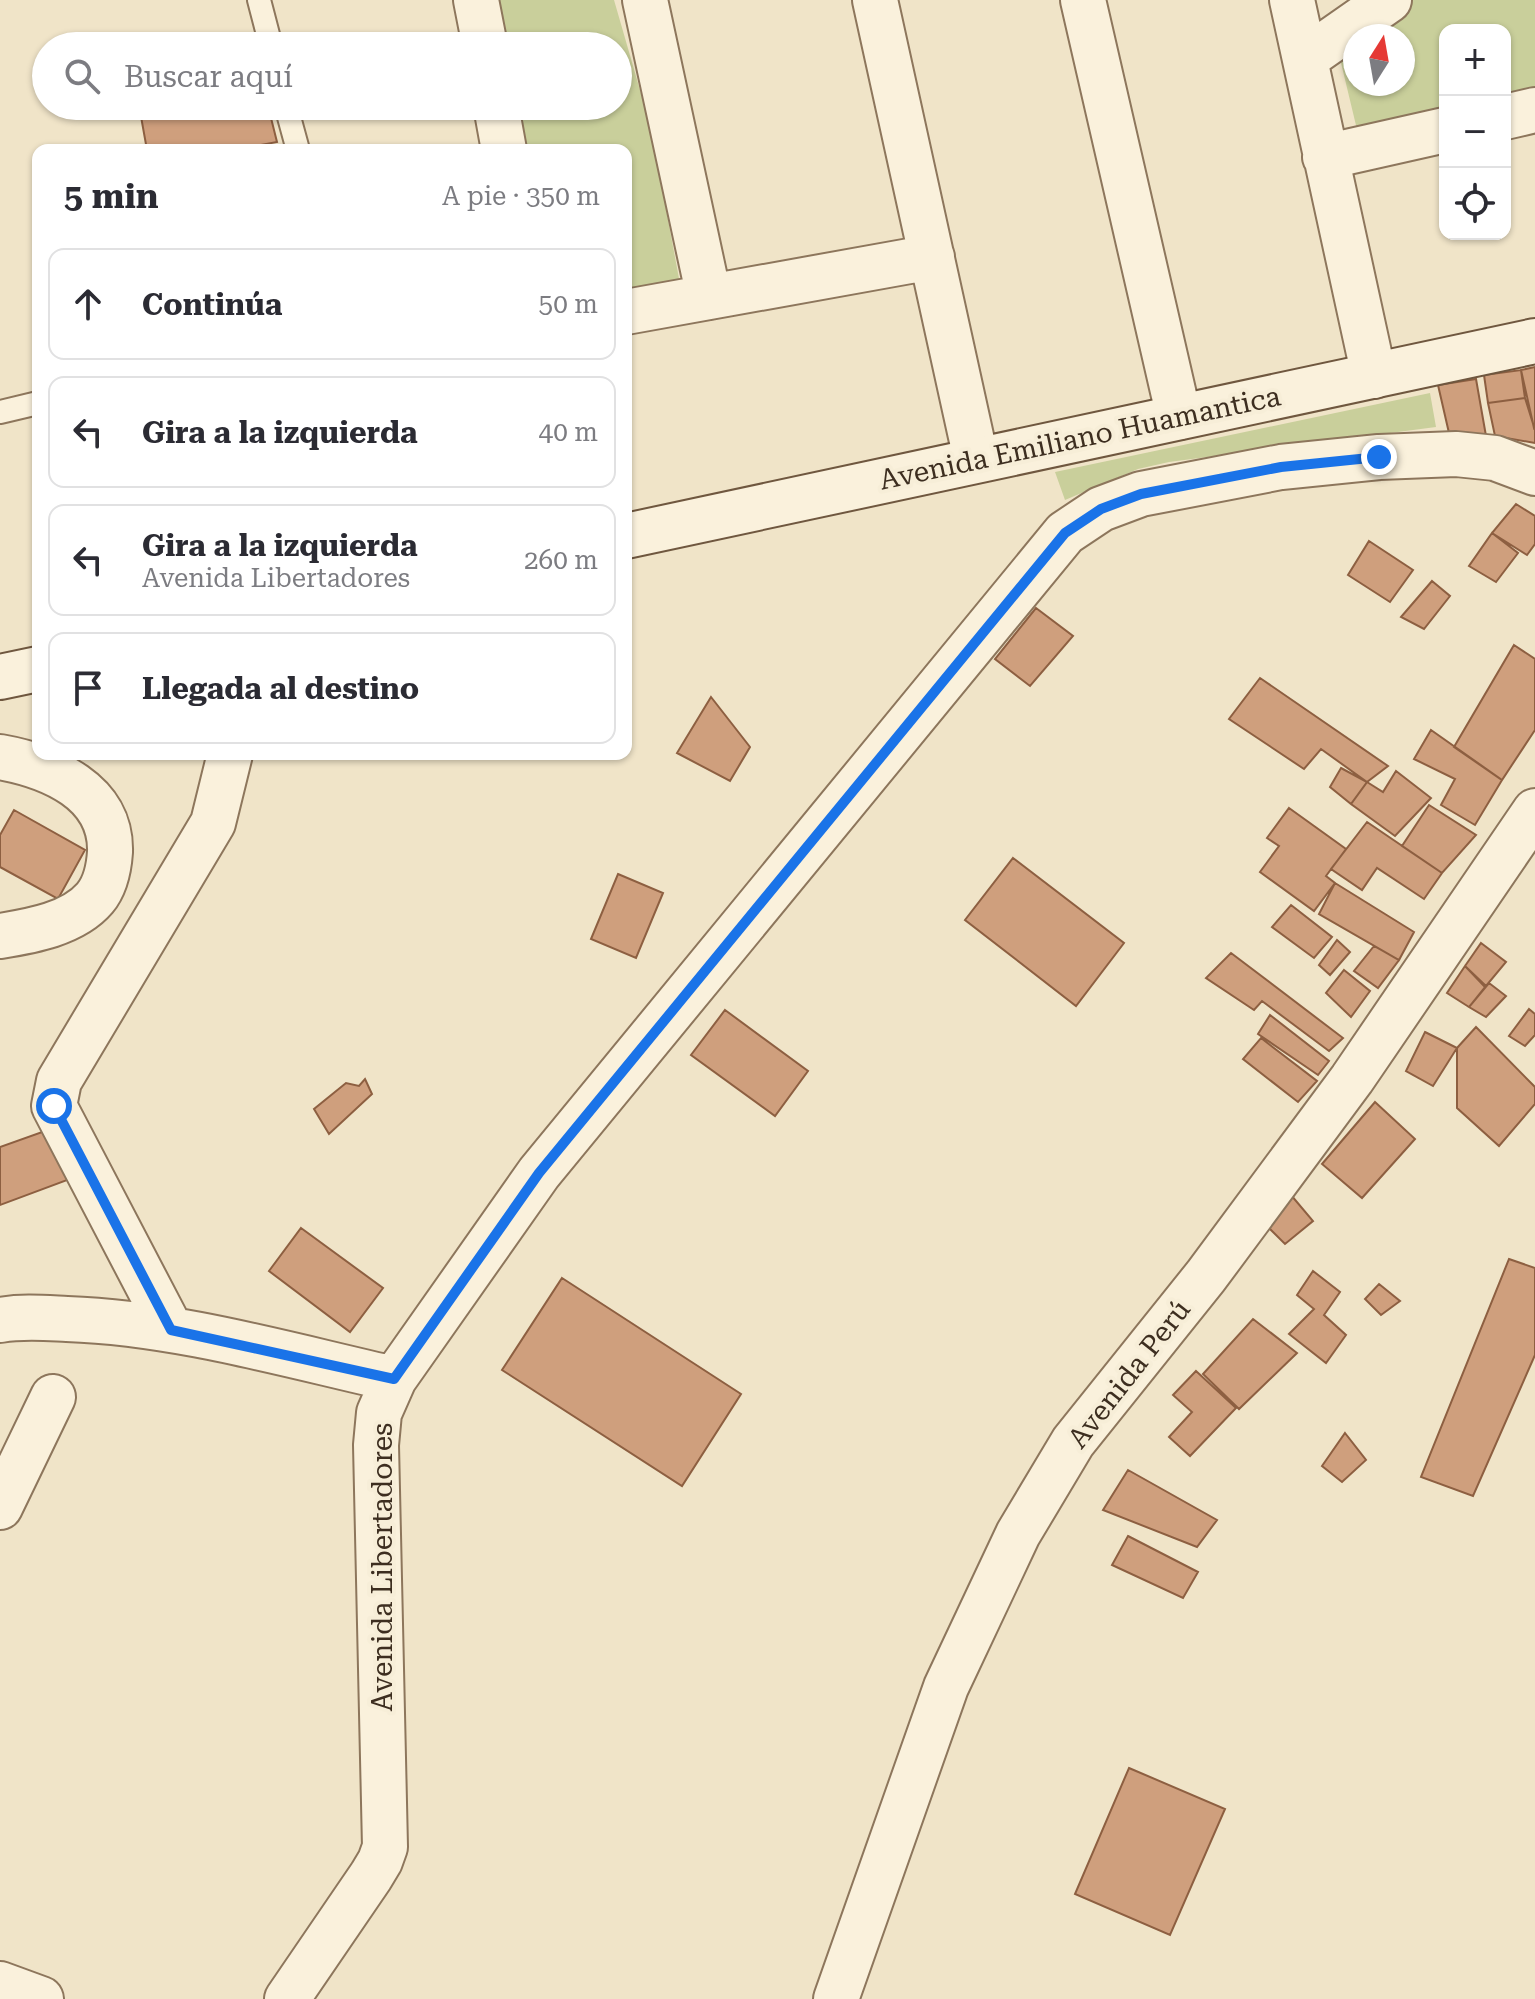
<!DOCTYPE html>
<html lang="es">
<meta charset="utf-8">
<style>
body{margin:0;font-family:"Roboto Serif",serif;background:#f2f2f3;color:#2b2b33}
.controls{position:absolute;right:24px;top:24px;display:grid;overflow:hidden;border-radius:16px;box-shadow:0 2px 6px #0004}
.controls button{width:72px;height:72px;display:grid;place-items:center;padding:0;border:0;border-bottom:2px solid #e1e1e2;background:#fff;color:#2b2b33;font:40px sans-serif}
.compass{position:absolute;left:1343px;top:24px;width:72px;height:72px;border-radius:50%;background:#fff;box-shadow:0 2px 6px #0004;rotate:11deg}
.stop{position:absolute;width:24px;height:24px;margin:-18px;border:6px solid #1a73e8;border-radius:50%;background:#fff}
.stop.end{background:#1a73e8;border-color:#fff;box-shadow:0 2px 8px #0008}
.list{margin:0;padding:0;list-style:none}
h2{display:flex;justify-content:space-between;align-items:center;height:104px;margin:0;padding:0 32px;font-size:34px}
h2 small{font-size:26px;font-weight:400;color:#7c7c81}
.list li{display:grid;grid-template-columns:52px 1fr auto;gap:24px;align-items:center;box-sizing:border-box;height:112px;margin:0 16px 16px;padding:0 16px;border:2px solid #e1e1e2;border-radius:16px}
.list b{display:block;font-size:30px;white-space:nowrap}
.list p{margin:0;font-size:26px;white-space:nowrap;color:#7c7c81}
.list em{font-size:26px;font-style:normal;color:#7c7c81}
.icon{flex:none;width:44px;height:44px;fill:none;stroke:currentColor;stroke-width:2;stroke-linecap:round;stroke-linejoin:round}
.map{position:relative;flex:none;width:1535px;height:1999px;overflow:hidden}
.search{position:absolute;background:#fff;box-shadow:0 2px 6px #0004;left:32px;top:32px;width:600px;height:88px;display:flex;align-items:center;gap:20px;box-sizing:border-box;padding:0 28px;border-radius:44px;color:#7c7c81;font-size:30px}
.panel{position:absolute;background:#fff;box-shadow:0 2px 6px #0004;left:32px;top:144px;width:600px;height:616px;border-radius:16px}
.map>svg:first-child{display:block}
.green{fill:#c9cf9b;fill-rule:evenodd}
.building{fill:#cf9f7d;stroke:#8d5f41;stroke-width:2}
.lines{fill:none;stroke-linecap:round;stroke-linejoin:round}
.lane-casing{stroke:#8d765c;stroke-width:26}
.street-casing{stroke:#8d765c;stroke-width:48}
.secondary-casing{stroke:#6f573f;stroke-width:48}
.lane{stroke:#faf1dc;stroke-width:22}
.street{stroke:#faf1dc;stroke-width:44}
.secondary{stroke:#faf1dc;stroke-width:44}
.route{stroke:#1a73e8;stroke-width:10}
.labels{text-anchor:middle;dominant-baseline:central;stroke-width:8;stroke-linejoin:round;paint-order:stroke}
.street-label{font-size:28px;fill:#3d2e20;stroke:#f7eed8}
</style>
<div class="map">
<svg width="1535" height="1999" viewBox="0 0 1535 1999">
<rect width="100%" height="100%" fill="#f0e4c8"/>
<path class="green" d="M484,0h130l37,128 29,156 -54,10v-144h-103l-10,-44h105v-60h-118z
M1412,0h123v104l-30,6v-80h-60v91l-85,21 -24,-100zM1355,36h48v48h-48z
M1430,393l6,34 -267,35 -31,7 -73,31 -10,-28z"/>
<path class="building" d="M161,106h107l9,36 -43,8h-87l-7,-39z
M1535,367v60l-1,1 -13,-58z
M1521,370l4,28 -37,5 -4,-28z
M1476,379l10,57 -37,-3 -11,-48z
M1525,398l10,32v13l-40,-7 -7,-33z
M1516,504l19,12v28l-8,11 -35,-22z
M1492,533l26,20 -22,29 -27,-16z
M1369,541l44,29 -23,32 -42,-27z
M1432,581l18,15 -26,33 -23,-12z
M1036,608l37,28 -43,50 -35,-27z
M1514,645l21,14v71l-33,50 -48,-33z
M1260,678l128,88 -21,16 -46,-33 -17,20 -75,-50z
M711,697l39,50 -20,34 -53,-28z
M1431,730l71,50 -27,45 -34,-20 14,-26 -41,-20z
M1341,768l26,14 -16,22 -21,-17z
M1396,771l35,27 -36,38 -44,-32 16,-22 16,10z
M1429,805l47,30 -34,38 -40,-27z
M1289,808l57,41 -20,27 9,7 -21,28 -54,-39 19,-26 -12,-8z
M14,810l71,40 -27,49 -58,-32v-32z
M1367,822l75,51 -18,26 -47,-31 -15,22 -31,-21z
M1013,858l111,85 -48,63 -111,-86z
M618,874l45,19 -27,65 -45,-19z
M1335,883l79,49 -15,28 -80,-46z
M1291,905l41,32 -18,21 -42,-31z
M1337,940l13,12 -20,23 -11,-10z
M1481,943l25,19 -20,24 -21,-20z
M1374,946l25,14 -21,28 -24,-17z
M1231,953l112,85 -14,13 -67,-50 -8,9 -48,-32z
M1465,966l20,21 -16,20 -22,-14z
M1344,970l26,21 -19,26 -25,-24z
M1489,983l17,13 -20,21 -17,-10z
M1529,1009l6,5v21l-10,11 -16,-10z
M725,1010l83,61 -33,45 -84,-61z
M1270,1015l59,46 -11,14 -60,-41z
M1476,1027l59,60v17l-36,42 -42,-38v-60z
M1425,1032l32,16 -24,38 -27,-15z
M1261,1038l56,43 -19,21 -55,-43z
M365,1079l7,15 -43,40 -15,-25 32,-26 13,3z
M1375,1102l40,37 -53,59 -40,-34z
M59,1126l19,50 -78,29v-58z
M1291,1195l22,26 -28,23 -24,-24z
M301,1228l82,60 -33,44 -81,-61z
M1509,1259l26,9v87l-62,141 -52,-19z
M1313,1271l27,21 -16,23 22,20 -20,28 -37,-29 25,-25 -17,-14z
M562,1278l179,116 -59,92 -180,-116z
M1379,1284l21,17 -19,14 -16,-16z
M1253,1319l44,34 -58,56 -36,-35z
M1196,1371l40,37 -46,48 -21,-19 23,-25 -19,-17z
M1345,1433l21,27 -24,22 -20,-16z
M1128,1470l89,50 -20,27 -94,-37z
M1128,1536l70,36 -15,26 -71,-33z
M1129,1768l96,41 -55,126 -95,-41z"/>
<g class="lines">
<defs>
<path id="lane" d="M259,0l12,46
M286,106l12,44
M0,412l38,-9"/>
<path id="street" d="M476,0l9,46
M645,0l64,297
M875,0l101,459
M1083,0l96,417
M1292,0l82,376
M1306,58l83,-58
M496,106l8,44
M1505,117l30,-7
M1325,157l120,-27
M626,312l306,-55
M0,757c50,9 112,34 110,95 -1,15 -5,34 -15,46 -22,26 -64,33 -95,38
M0,1320c22,-4 45,-2 67,-1 111,4 220,36 327,60
M171,1330l-117,-224 5,-25 154,-258 17,-69
M0,1507l53,-110
M0,1984l41,15
M287,1999l84,-123 9,-15 5,-14 -9,-402 3,-32 15,-34 145,-206 526,-640 36,-24 40,-15 140,-27 98,-10 77,-3 39,4 40,15
M836,1999l110,-312 72,-153 55,-92 133,-166 146,-197 183,-268"/>
<path id="secondary" d="M626,536l909,-195
M0,677l38,-8"/>
</defs>
<use href="#lane" class="lane-casing"/>
<use href="#street" class="street-casing"/>
<use href="#secondary" class="secondary-casing"/>
<use href="#lane" class="lane"/>
<use href="#street" class="street"/>
<use href="#secondary" class="secondary"/>
</g>
<g class="lines">
<path class="route" d="M54,1106l117,224 223,49 145,-206 526,-640 36,-24 40,-15 140,-27 98,-10"/>
</g>
<g class="labels">
<g class="street-label">
<text transform="translate(1080 438) rotate(-12)">Avenida Emiliano Huamantica</text>
<text transform="translate(1129 1374) rotate(-52)">Avenida Perú</text>
<text transform="translate(382 1567) rotate(-90)">Avenida Libertadores</text>
</g>
</g>
</svg>
<div class="controls">
<button>+</button>
<button>−</button>
<button><svg class="icon" aria-label="locate" viewBox="0 0 24 24"><circle cx="12" cy="12" r="6"/><path d="M12 2v4M12 18v4M2 12h4M18 12h4"/></svg></button>
</div>
<svg class="compass" viewBox="-18 -18 36 36"><path d="M0-13l5 13h-10z" fill="#e53935"/><path d="M0 13l5-13h-10z" fill="#7c7c81"/></svg>
<div class="stop" style="left:54px;top:1106px"></div>
<div class="stop end" style="left:1379px;top:457px"></div>
<div class="search"><svg class="icon" aria-label="search" viewBox="0 0 24 24"><circle cx="10" cy="10" r="6"/><path d="M15 15l6 6"/></svg>Buscar aquí</div>
<section class="panel">
<h2>5 min<small>A pie · 350 m</small></h2>
<ul class="list">
<li><svg class="icon" aria-label="ahead" viewBox="0 0 24 24"><path d="M12 20V5M6 11l6-6 6 6"/></svg><div><b>Continúa</b></div><em>50 m</em></li>
<li><svg class="icon" aria-label="left" viewBox="0 0 24 24"><path d="M17 20v-9H6M10 6l-5 5 5 5"/></svg><div><b>Gira a la izquierda</b></div><em>40 m</em></li>
<li><svg class="icon" aria-label="left" viewBox="0 0 24 24"><path d="M17 20v-9H6M10 6l-5 5 5 5"/></svg><div><b>Gira a la izquierda</b><p>Avenida Libertadores</p></div><em>260 m</em></li>
<li><svg class="icon" aria-label="arrive" viewBox="0 0 24 24"><path d="M6 21V4h12l-3 4 3 4H6"/></svg><div><b>Llegada al destino</b></div></li>
</ul>
</section>
</div>
